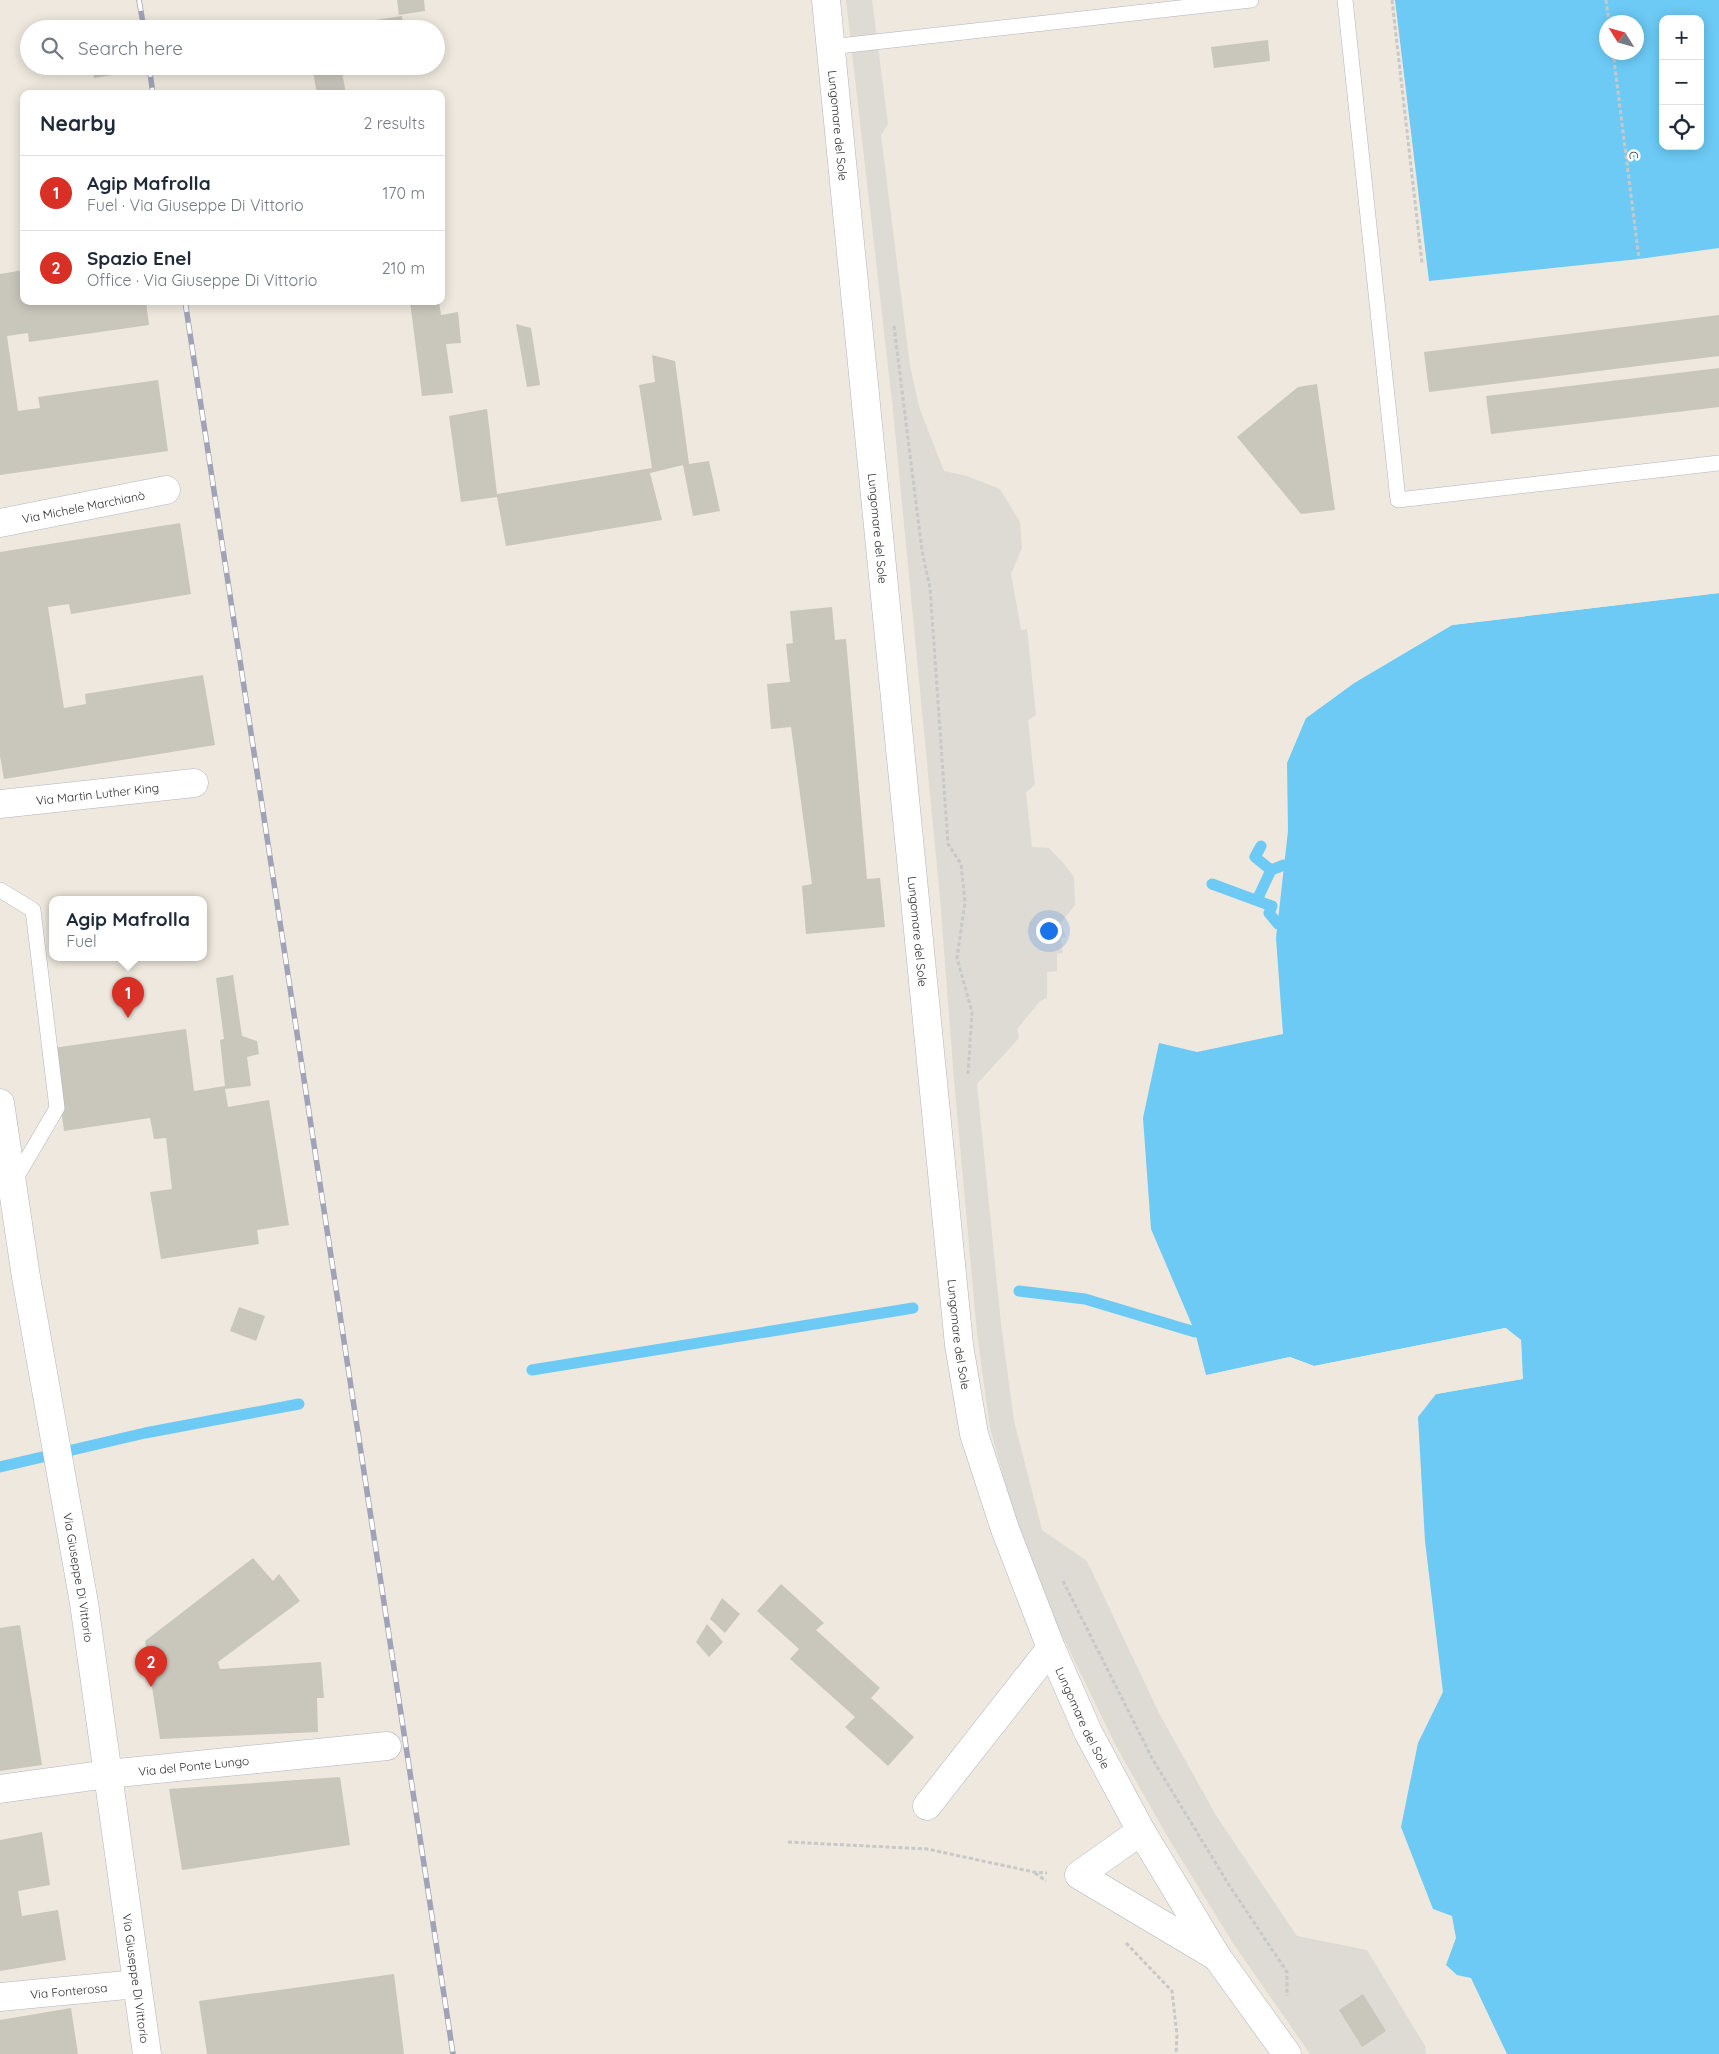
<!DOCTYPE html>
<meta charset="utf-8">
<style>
body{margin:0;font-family:Quicksand,sans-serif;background:#f2f2f3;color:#1f2937}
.controls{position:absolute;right:15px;top:15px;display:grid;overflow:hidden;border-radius:10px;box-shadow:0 2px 12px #0003}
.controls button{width:45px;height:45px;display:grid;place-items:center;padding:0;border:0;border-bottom:1px solid #e0e1e3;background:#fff;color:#1f2937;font:25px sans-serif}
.compass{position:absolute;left:1599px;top:15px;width:45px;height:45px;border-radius:50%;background:#fff;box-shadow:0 2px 12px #0003;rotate:307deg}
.you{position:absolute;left:1048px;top:930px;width:18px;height:18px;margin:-12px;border:4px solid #fff;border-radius:50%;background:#1a73e8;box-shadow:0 0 0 8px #1a73e833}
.badge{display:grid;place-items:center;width:32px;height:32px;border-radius:50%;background:#d93025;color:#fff;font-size:16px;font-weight:700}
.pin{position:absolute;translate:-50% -41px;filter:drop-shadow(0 1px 2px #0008)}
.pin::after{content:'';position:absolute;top:26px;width:18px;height:15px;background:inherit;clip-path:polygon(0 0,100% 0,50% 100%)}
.popup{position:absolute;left:49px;top:896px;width:158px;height:65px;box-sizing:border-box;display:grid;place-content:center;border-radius:10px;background:#fff;filter:drop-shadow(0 1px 4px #0005);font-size:16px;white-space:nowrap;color:#747a83}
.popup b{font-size:19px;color:#1f2937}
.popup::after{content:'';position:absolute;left:50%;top:100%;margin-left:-10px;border:10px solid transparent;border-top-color:#fff}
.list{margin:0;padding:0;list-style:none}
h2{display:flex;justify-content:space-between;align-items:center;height:65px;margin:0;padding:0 20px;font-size:21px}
h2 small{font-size:16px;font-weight:400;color:#747a83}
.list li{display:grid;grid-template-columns:32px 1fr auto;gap:15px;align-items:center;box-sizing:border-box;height:75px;padding:0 20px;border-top:1px solid #e0e1e3}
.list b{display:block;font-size:19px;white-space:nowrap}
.list p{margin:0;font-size:16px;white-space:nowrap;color:#747a83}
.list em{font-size:16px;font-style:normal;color:#747a83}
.icon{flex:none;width:28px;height:28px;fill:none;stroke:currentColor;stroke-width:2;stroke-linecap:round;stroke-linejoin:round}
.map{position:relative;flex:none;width:1719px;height:2054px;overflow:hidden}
.search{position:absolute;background:#fff;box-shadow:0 2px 12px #0003;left:20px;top:20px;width:425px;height:55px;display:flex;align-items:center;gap:12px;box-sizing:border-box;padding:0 18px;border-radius:28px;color:#747a83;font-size:19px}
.panel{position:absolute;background:#fff;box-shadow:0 2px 12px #0003;left:20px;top:90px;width:425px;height:215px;border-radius:10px}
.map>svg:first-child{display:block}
.plaza{fill:#dedbd5}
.water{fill:#6ccaf5;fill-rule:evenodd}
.pier{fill:#eee8de}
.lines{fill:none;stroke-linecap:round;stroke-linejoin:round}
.stream{stroke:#6ccaf5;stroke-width:11}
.building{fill:#c9c6bc}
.lane-casing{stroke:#b2b4c0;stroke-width:16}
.street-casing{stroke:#b2b4c0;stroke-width:29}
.secondary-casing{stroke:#b2b4c0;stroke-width:29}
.path{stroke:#c8c8c8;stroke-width:3;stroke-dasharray:4 2.5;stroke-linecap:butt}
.lane{stroke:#fff;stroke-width:15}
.street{stroke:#fff;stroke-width:28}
.secondary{stroke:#fff;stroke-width:28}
.rail-casing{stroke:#a0a2b7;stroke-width:5.5}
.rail{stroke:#fff;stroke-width:4;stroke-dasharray:11;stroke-linecap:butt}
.labels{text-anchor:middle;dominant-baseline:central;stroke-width:5;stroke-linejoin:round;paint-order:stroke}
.street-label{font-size:12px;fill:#2c2c2c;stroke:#fff}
</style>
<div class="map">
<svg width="1719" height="2054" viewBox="0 0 1719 2054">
<rect width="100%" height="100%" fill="#eee8de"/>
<path class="plaza" d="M846,0h26l16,124 -7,11 29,231 9,41 25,64 23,5 33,13 20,33 2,26 -11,26 10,56 6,-1 9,86 -8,5 7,65 -9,7 6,55 17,1 16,17 9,12 1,28 -14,18 5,14 -5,1 2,15 -6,1v17l-10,1v26l-7,3 -23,28 2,9 -42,46 24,240 13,97 28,109 45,31 73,154 57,102 80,119 70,14 58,96 1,8h-116l-77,-111 -63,-102 -54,-95 -58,-119 -37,-87 -31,-112 -13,-95 -23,-253 -14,-182 -47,-488z"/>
<path class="water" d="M1395,0h324v248l-80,11 -210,22zM1663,19h37v127h-37zM1606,22h30v30h-30z
M1719,593v1461h-212l-36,-76 -14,-3 -11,-10 10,-27 -4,-22 -19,-7 -32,-82 17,-84 25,-51 -18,-151 -7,-124 18,-23 86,-15 -1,-39 -16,-12 -191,38 -24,-9 -84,18 -11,-43 -44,-103 -8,-111 16,-75 38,9 86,-18 -7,-96 12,-107 -1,-68 19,-45 48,-35 98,-58z"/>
<path class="pier" d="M1719,590v3l-267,32 -98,58 -48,35 -1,-2 47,-35 100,-58z
M1506,1328l15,12 2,39 -87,15 -1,-2 85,-15 -2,-36 -13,-10 -190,38 -25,-9 -83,17 -3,-1 86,-19 24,9z"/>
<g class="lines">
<path class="stream" d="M1261,846l-6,11 16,13 13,-5
M1212,884l60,22 -3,7 9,11
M1257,900l14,-30
M1019,1291l66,8 110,33
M532,1370l381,-62
M0,1467l145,-34 154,-29"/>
</g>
<path class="building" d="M397,0h27l1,11 -26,4z
M402,16l1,13h-33l-1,-8z
M1268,40l2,21 -56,7 -3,-21z
M92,66h24l1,8 -23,4z
M312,66h29l5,28h-29z
M24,270v31h122l3,24 -120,17 -1,-9 -21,3 11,75 22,-3 -2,-11 120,-17 10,71 -168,24v-201z
M410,301h29l2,14 17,-3 3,31 -15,1 7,49 -31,3z
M1719,315v41l-290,36 -5,-40z
M516,324l15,4 9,57 -13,2z
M652,355l23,6 14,103 20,-3 11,50 -27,5 -10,-51 -33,8 12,47 -156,26 -9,-49 -36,5 -12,-86 38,-7 10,85 155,-26 -13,-83 16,-3z
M1719,368v39l-228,27 -5,-38z
M1317,384l18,126 -34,4 -64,-77 61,-50z
M180,523l11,71 -120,20 -2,-10 -21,3 16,101 22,-4 -1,-10 118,-19 12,70 -211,34 -4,-23v-204z
M832,607l3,33 11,-1 21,240 13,-1 5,49 -79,7 -4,-48 10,-2 -21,-157 -20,2 -4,-45 23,-2 -4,-38 7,-1 -3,-32z
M233,975l9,61 15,5 2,13 -12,3 4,29 -26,3 3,18 41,-7 20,125 -32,5 2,14 -98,15 -11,-67 22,-3 -6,-51 -12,1 -4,-21 -86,13 -11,-83 133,-19 8,62 31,-5 -5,-46 4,-1 -8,-61z
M239,1307l26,9 -9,25 -26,-10z
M253,1558l20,23 6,-7 21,27 -82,61 2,7 101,-7 3,36h-7l1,34 -158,7 -15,-98z
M781,1584l43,39 -8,7 64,58 -9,10 43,39 -26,29 -43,-39 10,-10 -65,-58 9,-10 -42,-38z
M722,1598l18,16 -15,19 -15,-14z
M707,1624l16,18 -14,15 -13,-15z
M20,1625l22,140 -42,6v-143z
M340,1777l10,68 -168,25 -13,-81z
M42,1832l8,53 -32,6 4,25 36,-6 8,50 -66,11v-131z
M394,1974l10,80h-197l-8,-53z
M1363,1994l23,37 -24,16 -23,-37z
M71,2008l7,46h-78v-34z"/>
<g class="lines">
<defs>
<path id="lane" d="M1345,0l53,500 321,-37
M830,47l421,-47
M0,890l33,20 24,198 -44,75"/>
<g id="street">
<path id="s1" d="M0,523l166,-33"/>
<path id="s2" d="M0,804l194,-21"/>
<path id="s3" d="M0,1789l108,-15 279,-28"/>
<path d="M927,1806l124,-158"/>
<path d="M1141,1831l-62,44 138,82"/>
<path id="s4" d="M0,1997l137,-13"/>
</g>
<g id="secondary">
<path id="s5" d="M826,0l133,1345 15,89 31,95 46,119 37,84 53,99 76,126 70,97"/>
<path id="s6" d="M0,1103l26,174 58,326 63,451"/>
</g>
</defs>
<use href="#lane" class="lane-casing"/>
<use href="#street" class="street-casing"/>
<use href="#secondary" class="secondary-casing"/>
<path class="path" d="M1392,0l30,263
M1606,0l3,22
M1613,52l26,207
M894,326l28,225 8,37 18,256 13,20 4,38 -8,56 15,54 -4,63
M1063,1581l90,179 76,125 58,87v24
M788,1842l139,7 107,23 13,1
M1035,1873l11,8
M1126,1943l46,48 5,44 -1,19"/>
<use href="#lane" class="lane"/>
<use href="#street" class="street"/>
<use href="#secondary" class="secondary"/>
<defs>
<path id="rail" d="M139,0l5,29
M149,66l4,28
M185,301l268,1753"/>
</defs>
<use href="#rail" class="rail-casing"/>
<use href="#rail" class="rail"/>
</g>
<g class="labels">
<g class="street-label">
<text stroke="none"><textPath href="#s5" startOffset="126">Lungomare del Sole</textPath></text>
<text transform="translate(1634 155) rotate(83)">C</text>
<text stroke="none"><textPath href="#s1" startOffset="85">Via Michele Marchianò</textPath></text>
<text stroke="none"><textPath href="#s5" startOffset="531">Lungomare del Sole</textPath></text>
<text stroke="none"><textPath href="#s2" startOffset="98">Via Martin Luther King</textPath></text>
<text stroke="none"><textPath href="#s5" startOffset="936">Lungomare del Sole</textPath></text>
<text stroke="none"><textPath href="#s5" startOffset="1341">Lungomare del Sole</textPath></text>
<text stroke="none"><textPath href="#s6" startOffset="481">Via Giuseppe Di Vittorio</textPath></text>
<text stroke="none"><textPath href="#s5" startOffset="1746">Lungomare del Sole</textPath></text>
<text stroke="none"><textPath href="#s3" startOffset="195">Via del Ponte Lungo</textPath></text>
<text stroke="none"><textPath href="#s6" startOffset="886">Via Giuseppe Di Vittorio</textPath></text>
<text stroke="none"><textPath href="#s4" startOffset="69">Via Fonterosa</textPath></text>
</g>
</g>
</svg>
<div class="controls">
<button>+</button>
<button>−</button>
<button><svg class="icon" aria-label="locate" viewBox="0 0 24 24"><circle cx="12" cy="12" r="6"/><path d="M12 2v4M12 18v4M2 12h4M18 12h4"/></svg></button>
</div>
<svg class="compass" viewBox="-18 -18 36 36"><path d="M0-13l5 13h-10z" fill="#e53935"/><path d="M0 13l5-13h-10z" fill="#747a83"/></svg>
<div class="you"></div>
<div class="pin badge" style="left:128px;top:1018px">1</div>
<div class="popup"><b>Agip Mafrolla</b>Fuel</div>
<div class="pin badge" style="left:151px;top:1687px">2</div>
<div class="search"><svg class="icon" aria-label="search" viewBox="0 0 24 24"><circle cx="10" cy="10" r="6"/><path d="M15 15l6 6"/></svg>Search here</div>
<section class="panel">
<h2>Nearby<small>2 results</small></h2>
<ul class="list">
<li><span class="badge">1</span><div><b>Agip Mafrolla</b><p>Fuel · Via Giuseppe Di Vittorio</p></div><em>170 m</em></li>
<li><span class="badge">2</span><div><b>Spazio Enel</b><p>Office · Via Giuseppe Di Vittorio</p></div><em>210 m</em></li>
</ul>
</section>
</div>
